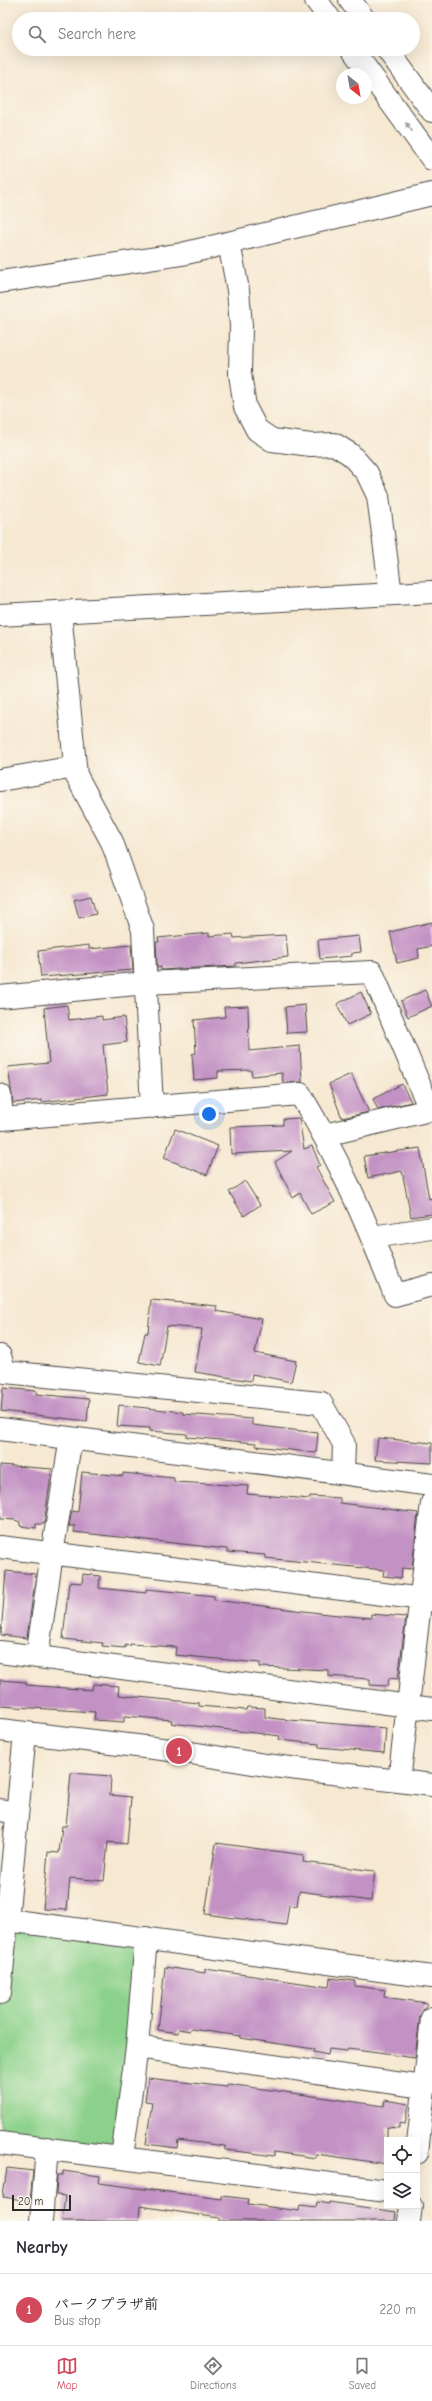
<!DOCTYPE html>
<meta charset="utf-8">
<style>
body{margin:0;font-family:"Comic Neue","Klee One",sans-serif;background:#f7f7f7;color:#2b2b33}
.controls{position:absolute;right:12px;bottom:12px;display:grid;overflow:hidden;border-radius:0px;box-shadow:0 4px 16px #0002}
.controls button{width:36px;height:36px;display:grid;place-items:center;padding:0;border:0;border-bottom:1px solid #e1e1e2;background:#fff;color:#2b2b33;font:20px sans-serif}
.compass{position:absolute;left:336px;top:68px;width:36px;height:36px;border-radius:50%;background:#fff;box-shadow:0 4px 16px #0002;rotate:149deg}
.scale{position:absolute;left:12px;bottom:10px;width:59px;box-sizing:border-box;padding-left:4px;border:2px solid #2b2b2b;border-top:0;font-size:11px;line-height:14px;white-space:nowrap;color:#2b2b2b;-webkit-text-stroke:3px #fbf7ec;paint-order:stroke}
.you{position:absolute;left:209px;top:1114px;width:14px;height:14px;margin:-10px;border:3px solid #fff;border-radius:50%;background:#1a73e8;box-shadow:0 0 0 6px #1a73e833}
.badge{display:grid;place-items:center;width:26px;height:26px;border-radius:50%;background:#d1495b;color:#fff;font-size:13px;font-weight:700}
.pin{position:absolute;translate:-50% -50%;border:2px solid #fff;box-shadow:0 1px 4px #0006}
.list{margin:0;padding:0;list-style:none}
h2{display:flex;justify-content:space-between;align-items:center;height:52px;margin:0;padding:0 16px;font-size:17px}
h2 small{font-size:13px;font-weight:400;color:#7c7c81}
.list li{display:grid;grid-template-columns:26px 1fr auto;gap:12px;align-items:center;box-sizing:border-box;height:72px;padding:0 16px;border-top:1px solid #e1e1e2}
.list b{display:block;font-size:15px;white-space:nowrap}
.list p{margin:0;font-size:13px;white-space:nowrap;color:#7c7c81}
.list em{font-size:13px;font-style:normal;color:#7c7c81}
.icon{flex:none;width:22px;height:22px;fill:none;stroke:currentColor;stroke-width:2;stroke-linecap:round;stroke-linejoin:round}
.map{position:relative;flex:none;width:432px;height:2221px;overflow:hidden}
.search{position:absolute;background:#fff;box-shadow:0 4px 16px #0002;left:12px;right:12px;top:12px;height:44px;display:flex;align-items:center;gap:10px;box-sizing:border-box;padding:0 14px;border-radius:22px;color:#7c7c81;font-size:15px}
.sheet{height:124px;background:#fff}
nav{display:flex;justify-content:space-around;align-items:center;box-sizing:border-box;height:56px;border-top:1px solid #e1e1e2;background:#fff;font-size:11px;color:#7c7c81}
nav a{display:grid;justify-items:center;gap:2px}
nav .on{color:#d1495b}
.map>svg:first-child{display:block}
.green{fill:#8cd18b;stroke:#5c7e5b}
.building{fill:#c392c5}
.lines{fill:none;stroke-linecap:round;stroke-linejoin:round}
.minor-casing{stroke:#494744;stroke-width:24}
.tertiary-casing{stroke:#494744;stroke-width:24}
.primary-casing{stroke:#494744;stroke-width:24}
.minor{stroke:#fff;stroke-width:22}
.tertiary{stroke:#fff;stroke-width:22}
.primary{stroke:#fff;stroke-width:22}
.oneway{fill:#a0a0a0}
</style>
<div class="map">
<svg width="432" height="2221" viewBox="0 0 432 2221">
<rect width="100%" height="100%" fill="#fbf7ec"/>
<filter id="ink" filterUnits="userSpaceOnUse"><feTurbulence type="fractalNoise" baseFrequency=".025" numOctaves="2"/><feDisplacementMap in="SourceGraphic" scale="8" xChannelSelector="R" yChannelSelector="G"/><feConvolveMatrix kernelMatrix="1 2 1 2 8 2 1 2 1" color-interpolation-filters="sRGB"/></filter>
<filter id="wash" filterUnits="userSpaceOnUse"><feTurbulence type="fractalNoise" baseFrequency=".012" numOctaves="4" result="noise"/><feDisplacementMap in="SourceGraphic" scale="16" xChannelSelector="R" yChannelSelector="G"/><feGaussianBlur stdDeviation="0.9" result="paint"/><feColorMatrix in="noise" values="0 0 0 0 0 0 0 0 0 0 0 0 0 0 0 0 0 1.4 0 .05"/><feComposite in="paint" operator="in"/></filter>
<g filter="url(#wash)">
<rect width="100%" height="100%" fill="#f6e8d1"/>
<path class="green" d="M7,1920l139,18 -24,219 -122,-14v-150z"/>
<g id="blocks">
<path class="building" d="M91,896l5,18 -17,4 -5,-18z
M432,922v24l-14,3 1,9 -22,5 -7,-31z
M209,933v3l24,-2 1,4 52,-3 2,22 -52,6v3l-75,4v-3l-4,1 -1,-26h3l-1,-4z
M359,936l2,16 -9,1v3l-32,3 -2,-19z
M89,945v4l42,-4 2,25 -92,7 -3,-26z
M425,990l7,16 -24,11 -7,-16z
M361,992l10,22 -24,11 -10,-21z
M67,1005l2,15 33,-4v4l22,-3 3,25 -24,3 5,49 -66,8v-2l-29,3 -5,-36 41,-4 -5,-55z
M305,1005l2,27 -20,1 -2,-26z
M248,1006l1,45 51,-5 2,36 -19,1 -1,-10 -30,3 -1,-6 -33,1v7l-24,2 -2,-26 4,-1 -2,-33 31,-3 -1,-10z
M351,1074l18,38 -27,6 -13,-34z
M402,1084l9,18 -33,8 -5,-11z
M299,1118l5,31 8,-3 8,19 -4,2 19,35 -24,12 -11,-21 -7,5 -18,-36 17,-11 -61,3 -1,-27 53,-2v-6z
M175,1129l43,17 -11,29 -43,-17z
M420,1148l9,51 3,-1v16l-21,3 -9,-46 -34,7 -4,-22z
M245,1181l15,24 -16,11 -15,-24z
M151,1300l66,6 -1,5 46,8 -7,34 41,8 -5,21 -39,-8 -1,7 -56,-9 7,-43 -35,-3 -7,40 -21,-4 6,-29h3z
M3,1388l34,3 -1,3 53,5 -2,22 -86,-10z
M119,1405l64,7v2l69,5v6l66,8 -2,20 -60,-7v-3l-69,-6v-3l-37,-3v-3l-33,-2z
M378,1438l54,5v20l-57,-3z
M0,1465l52,4 -8,55h-8v4l-16,-2v-4l-5,-2 -15,-1z
M82,1472l41,4v-3l51,5v4l74,4 -1,8 63,5v-3l30,2v5l78,10 -6,56 -10,-1 -1,10 -18,-2 1,-6 -119,-12v-3l-38,-3v-3l-153,-17 1,-6h-6l3,-15 6,1z
M6,1571l30,3 -9,64 -26,-3z
M83,1574l17,2 -1,12 47,5v-4l31,3 37,4v4l114,14 43,4v-4l35,3 -8,62 -9,-1 -1,8 -18,-1v-6l-42,-3v-6l-68,-3v-4l-85,-8 1,-8 -46,-3v2l-5,-1v3l-23,-2 1,-3 -40,-4 6,-57 13,1z
M0,1680l26,2v3l66,5 1,-6 26,2 -1,9 81,8v3l24,2 23,2 1,-3 18,1v9l13,2 108,9 -2,25 -65,-6v-3l-40,-4 1,-4 -109,-13 1,-3 -48,-4v6l-30,-2 1,-8 -95,-6z
M71,1773l40,3 -1,19 21,2 -4,47 -19,-2 -4,39 -34,-3 -3,32 -24,-1 5,-57 11,1 3,-27h4z
M216,1843l88,12 -1,7 72,9 -4,30 -72,-10 -2,15 -8,-1 -3,20 -81,-11z
M165,1967l40,6v-4l124,18 1,-9 25,3v5l30,4 -1,7 43,6 -7,14 -5,41 -67,-9 -1,2 -18,-2 -1,6 -15,-3 1,-3 -74,-11v-2l-49,-7 -1,2 -11,-2 -1,4 -20,-3z
M148,2078l79,9 1,-3 156,22 1,-6 24,4 -4,20 -6,-1v5l-12,-1v37l-71,-10v4l-42,-6v4l-22,-3 -27,-3v-4l-47,-6 -1,8 -31,-4 6,-42 -7,-1z
M7,2168l26,3 -3,30 -27,-4z
M63,2171l37,5 -1,7 123,16v-3l27,3 -1,5 51,7 1,-6 16,2 1,-5 12,2v-2l67,10 -1,9h-176v-3l-79,-12 -1,15h-77l3,-25 -9,-1 1,-20h6z"/>
</g>
</g>
<g filter="url(#ink)">
<use href="#blocks" fill-opacity="0" stroke="#494744" stroke-width="1"/>
<g class="lines">
<defs>
<path id="minor" d="M229,243l9,47 3,36 -1,48 5,33 12,23 15,10 39,5 23,-1 16,10 17,19 11,23 13,98
M60,612l16,163 36,67 31,88 9,177
M0,780l75,-13
M0,997l146,-14 226,-11 58,138h2
M0,1095l2,24 298,-25c39,64 68,132 95,201l37,-10
M325,1135l105,-25
M372,1237l60,-9
M0,1356l5,16 316,31 23,41 -1,29
M0,1429l432,56
M0,1547l432,53
M0,1652l432,57
M37,1656l15,-102 19,-116
M399,1781l33,-278
M0,1810l17,3
M0,1919l432,58
M137,2047l287,40
M0,2143l387,48
M417,2153l15,-135
M122,2157l15,-110 9,-109
M41,2221l6,-73
M409,2221l2,-15"/>
<path id="tertiary" d="M0,282l182,-28 250,-60
M0,615l432,-23
M0,1730l179,21 86,14 167,20
M0,1993l25,-260"/>
<path id="primary" d="M316,0l14,19
M350,0l14,19
M352,49l80,110
M387,49l45,62"/>
</defs>
<use href="#minor" class="minor-casing"/>
<use href="#tertiary" class="tertiary-casing"/>
<use href="#primary" class="primary-casing"/>
<use href="#minor" class="minor"/>
<use href="#tertiary" class="tertiary"/>
<use href="#primary" class="primary"/>
</g>
<defs><path id="oneway-solid" d="M-6-.8H1V-3.2L6.5 0L1 3.2V.8H-6Z"/></defs>
<use class="oneway" href="#oneway-solid" transform="translate(409 127) rotate(-126)"/>
</g>
</svg>
<div class="controls">
<button><svg class="icon" aria-label="locate" viewBox="0 0 24 24"><circle cx="12" cy="12" r="6"/><path d="M12 2v4M12 18v4M2 12h4M18 12h4"/></svg></button>
<button><svg class="icon" aria-label="layers" viewBox="0 0 24 24"><path d="M12 4l9 5-9 5-9-5zM3 14l9 5 9-5"/></svg></button>
</div>
<svg class="compass" viewBox="-18 -18 36 36"><path d="M0-13l5 13h-10z" fill="#e53935"/><path d="M0 13l5-13h-10z" fill="#7c7c81"/></svg>
<div class="scale">20 m</div>
<div class="you"></div>
<div class="pin badge" style="left:179px;top:1751px">1</div>
<div class="search"><svg class="icon" aria-label="search" viewBox="0 0 24 24"><circle cx="10" cy="10" r="6"/><path d="M15 15l6 6"/></svg>Search here</div>
</div>
<section class="sheet">
<h2>Nearby<small></small></h2>
<ul class="list">
<li><span class="badge">1</span><div><b>パークプラザ前</b><p>Bus stop</p></div><em>220 m</em></li>
</ul>
</section>
<nav>
<a class="on"><svg class="icon" aria-label="map" viewBox="0 0 24 24"><path d="M3 6l6-2 6 2 6-2v14l-6 2-6-2-6 2zM9 4v14M15 6v14"/></svg>Map</a>
<a><svg class="icon" aria-label="directions" viewBox="0 0 24 24"><path d="M12 3l9 9-9 9-9-9zM9 14v-3h6M13 9l2 2-2 2"/></svg>Directions</a>
<a><svg class="icon" aria-label="saved" viewBox="0 0 24 24"><path d="M7 4h10v16l-5-4-5 4z"/></svg>Saved</a>
</nav>
